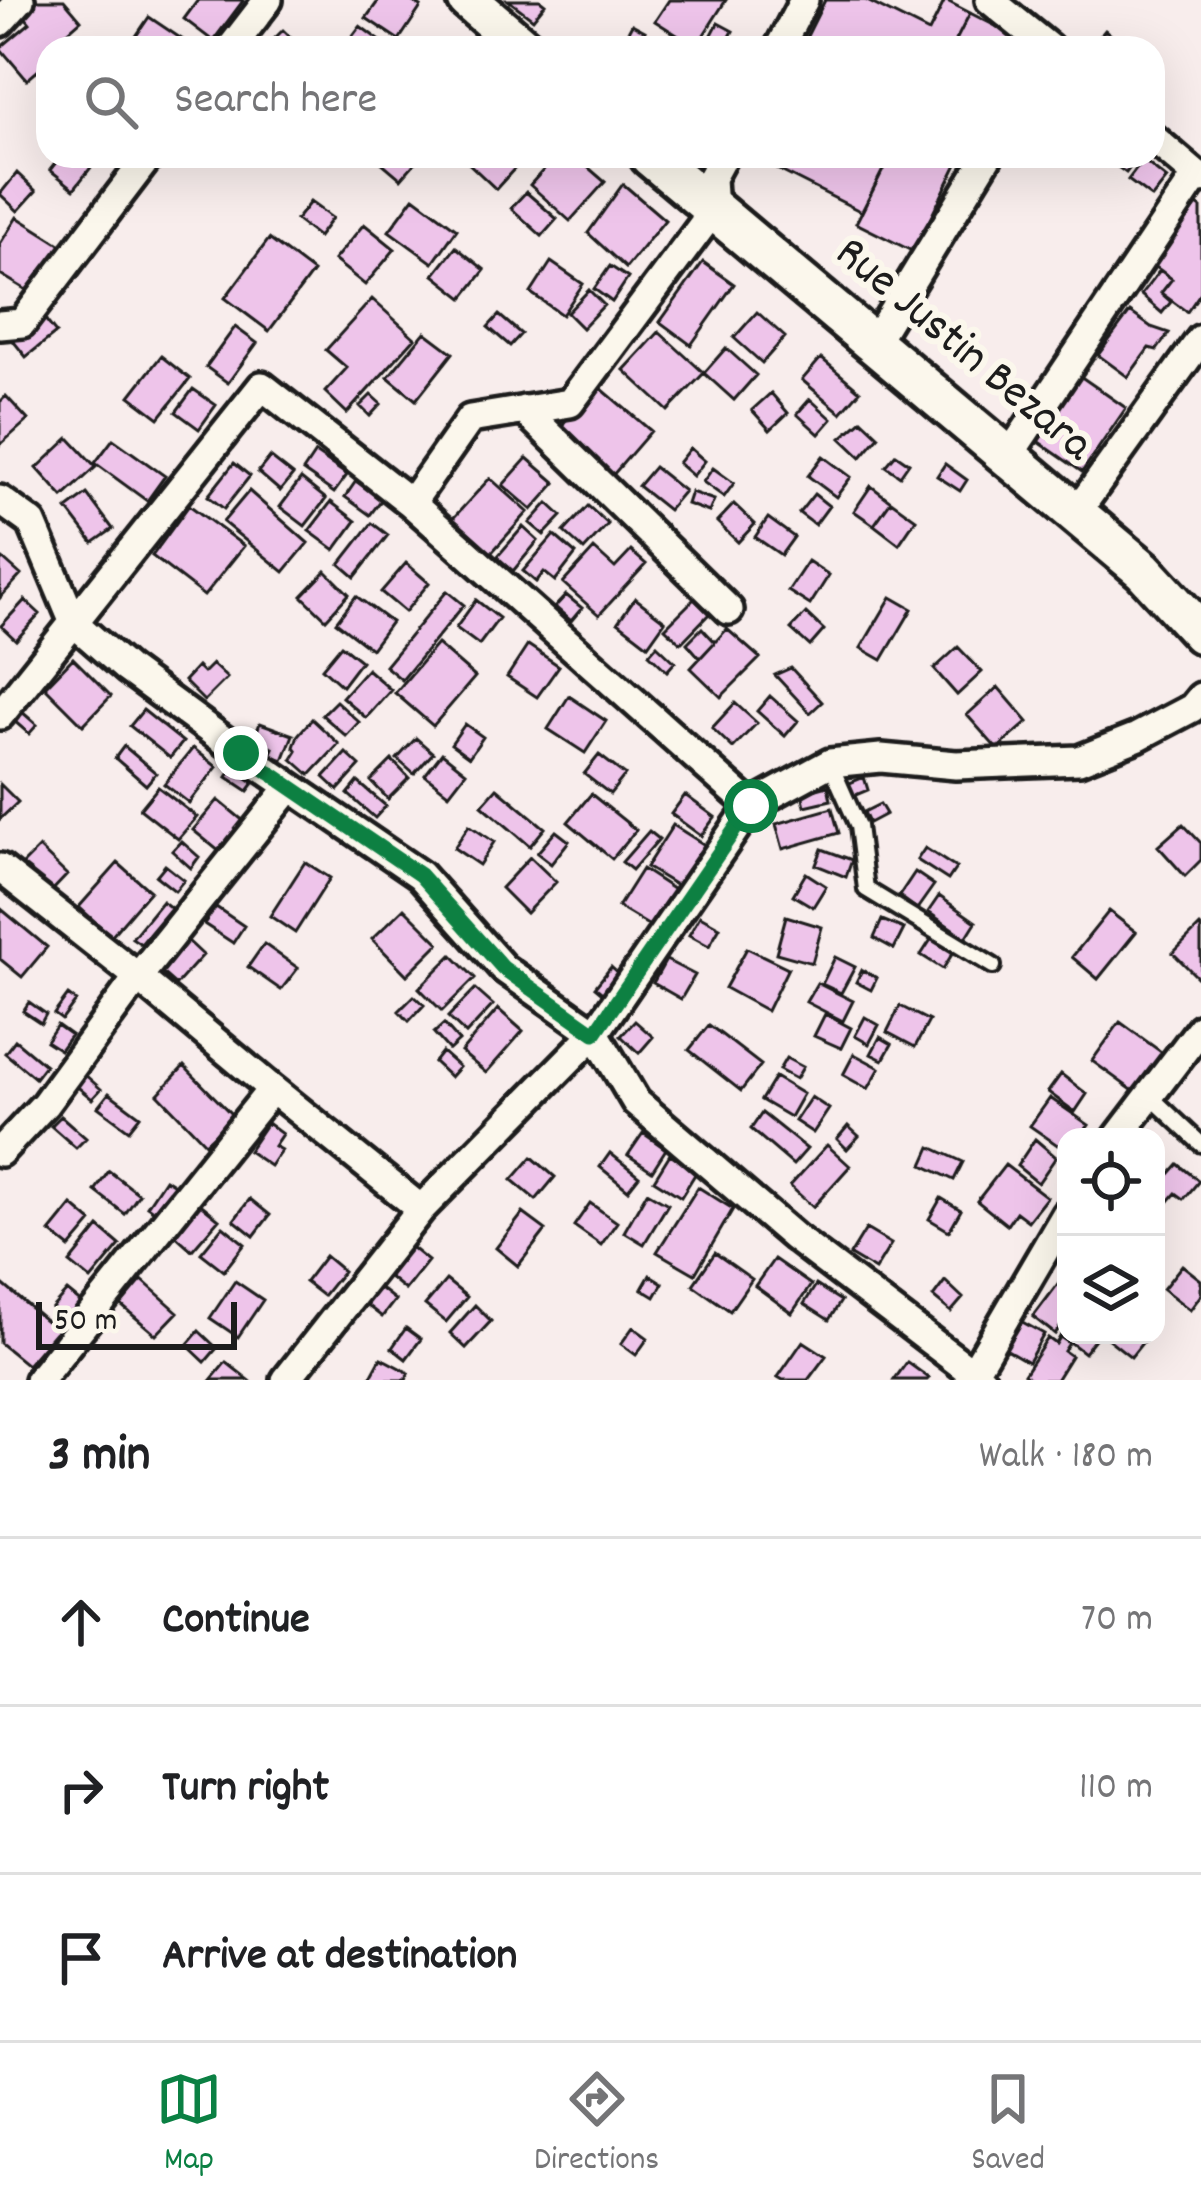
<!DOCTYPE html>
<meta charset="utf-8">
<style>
body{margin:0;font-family:Dekko,sans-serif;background:#f2f2f2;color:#202124}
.controls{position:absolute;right:36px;bottom:36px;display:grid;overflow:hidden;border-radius:24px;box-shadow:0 12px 48px #0002}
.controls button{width:108px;height:108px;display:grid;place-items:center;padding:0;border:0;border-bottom:3px solid #e0e0e0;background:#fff;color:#202124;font:60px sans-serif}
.scale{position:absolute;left:36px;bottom:30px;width:201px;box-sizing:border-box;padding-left:12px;border:6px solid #1c1c1c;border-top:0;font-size:33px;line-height:42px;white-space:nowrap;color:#1c1c1c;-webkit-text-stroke:9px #fbf7ec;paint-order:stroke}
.stop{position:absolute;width:36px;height:36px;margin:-27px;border:9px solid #0b8043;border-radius:50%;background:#fff}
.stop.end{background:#0b8043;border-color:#fff;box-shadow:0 3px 12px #0008}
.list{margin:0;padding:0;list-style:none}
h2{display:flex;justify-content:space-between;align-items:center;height:156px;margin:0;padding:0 48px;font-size:51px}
h2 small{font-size:39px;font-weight:400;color:#757577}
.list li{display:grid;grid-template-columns:78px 1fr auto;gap:36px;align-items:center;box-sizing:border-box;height:168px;padding:0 48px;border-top:3px solid #e0e0e0}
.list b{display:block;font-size:45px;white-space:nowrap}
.list em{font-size:39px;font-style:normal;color:#757577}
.icon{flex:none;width:66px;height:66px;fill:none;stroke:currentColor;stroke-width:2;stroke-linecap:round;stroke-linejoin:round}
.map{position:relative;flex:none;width:1201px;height:1380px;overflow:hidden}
.search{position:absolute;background:#fff;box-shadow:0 12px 48px #0002;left:36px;right:36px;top:36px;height:132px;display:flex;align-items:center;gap:30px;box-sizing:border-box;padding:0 42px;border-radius:36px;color:#757577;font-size:45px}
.sheet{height:660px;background:#fff}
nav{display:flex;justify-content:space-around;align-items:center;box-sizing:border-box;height:168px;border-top:3px solid #e0e0e0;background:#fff;font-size:33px;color:#757577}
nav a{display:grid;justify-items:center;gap:6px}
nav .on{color:#0b8043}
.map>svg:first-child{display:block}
.building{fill:#eec4ea;stroke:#1c1c1c;stroke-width:3}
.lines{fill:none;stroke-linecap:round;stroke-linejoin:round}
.lane-casing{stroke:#1c1c1c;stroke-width:22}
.street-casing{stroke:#1c1c1c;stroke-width:36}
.secondary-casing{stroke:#1c1c1c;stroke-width:48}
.lane{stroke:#fbf7ec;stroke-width:14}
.street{stroke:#fbf7ec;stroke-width:27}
.secondary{stroke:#fbf7ec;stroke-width:39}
.route{stroke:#0b8043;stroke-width:15}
.labels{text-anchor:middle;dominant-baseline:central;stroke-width:12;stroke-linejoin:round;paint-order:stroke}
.street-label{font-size:48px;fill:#1c1c1c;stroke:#fbf7ec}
</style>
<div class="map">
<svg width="1201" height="1380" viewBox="0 0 1201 1380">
<rect width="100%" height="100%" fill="#f8edec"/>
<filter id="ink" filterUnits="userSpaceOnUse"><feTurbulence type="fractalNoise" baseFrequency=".00833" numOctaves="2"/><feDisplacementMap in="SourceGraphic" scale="24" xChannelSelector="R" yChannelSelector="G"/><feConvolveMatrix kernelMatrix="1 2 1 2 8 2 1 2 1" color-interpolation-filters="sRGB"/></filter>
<g filter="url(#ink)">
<path class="building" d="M38,0h26l17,20 -17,15 7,8 -6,5h-17v14l-21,18 -27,-32 30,-25 -8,-10z
M198,0h44l1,1 -30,40 -29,-22z
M379,0h32l10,7 -22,33 -33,-22z
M508,0h32l5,4 -12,15z
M669,0h57l-30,47 -41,-26z
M825,0h40l64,32 16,-32 25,13 -18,35h-151z
M970,13l51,26 -4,9h-65z
M149,17l46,31h-67z
M718,23l15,8 -9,17h-9l-8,-4z
M632,24l13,7 -9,17h-17z
M360,26l30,22h-35l-7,-6z
M283,30l18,18h-26l-5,-5z
M1105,30l18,15 -2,3h-31z
M61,156h39l-26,33 -24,-19z
M374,156h47l-20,23z
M461,156h65l-30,33z
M556,156h19l30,26 -35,39 -40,-36z
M751,156h139l-28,56z
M890,156h71l-47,96 -58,-29z
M1111,156h28l-13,17 -18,-13z
M1143,160l24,19 -15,19 -24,-18z
M17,173l19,18 -18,20 -18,-17z
M623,184l42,36 -39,48 -38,-35z
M526,192l31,27 -15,17 -31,-28z
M414,197l43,32 -24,34 -44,-32z
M310,202l22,16 -14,19 -22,-17z
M1197,205l4,3v84l-14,20 -26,-19 11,-14 -19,-14z
M17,217l46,29 -30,48 -33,-20v-30z
M364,224l31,25 -30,36 -31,-25z
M269,239l44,33 -44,59 -44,-33z
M456,247l29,23 -22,28 -29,-23z
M551,262l32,22 -21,31 -31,-22z
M703,262l31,22 -43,61 -31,-23z
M610,266l18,12 -16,24 -18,-13z
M1160,270l12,9 -11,14 10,9 -9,11 -21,-18z
M589,290l15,15 -22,23 -15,-15z
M372,299l43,39 -68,75 -22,-21 22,-24 -21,-18z
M757,312l28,25 -23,26 -28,-25z
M1130,312l21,15 18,6 -12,17 -8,-2 -21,29 -30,-22z
M40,313l16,20 -30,24 -16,-20z
M499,315l22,19 -11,12 -22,-19z
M235,327l22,16 -29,40 -22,-16z
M425,332l28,21 -37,47 -28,-23z
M659,332l45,41 -36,38 -44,-41z
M726,348l30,27 -22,25 -30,-27z
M161,356l29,23 -31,39 -29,-22z
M821,358l39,33 -19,22 -39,-33z
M1080,376l46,32 -44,64 -46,-32z
M596,384l55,47 -39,45 -54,-46z
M193,389l23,16 -17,24 -23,-17z
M771,393l17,20 -18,17 -18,-20z
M371,395l10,9 -11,12 -10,-10z
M6,396l22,24 -28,25v-43z
M810,399l22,20 -13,15 -22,-20z
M862,420l17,16 -18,21 -20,-19z
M69,438l27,29 -33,30 -26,-29z
M113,439l52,37 -18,25 -52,-38z
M690,448l15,13 -12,15 -15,-13z
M315,453l32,22 -13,18 -31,-22z
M896,454l13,9 -9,13 -14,-10z
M823,456l28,21 -15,20 -28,-21z
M270,457l23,18 -13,16 -22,-19z
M527,458l29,25 -24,27 -29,-25z
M234,463l16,13 -26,33 -16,-13z
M945,464l22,16 -7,11 -23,-15z
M654,467l30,24 -16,19 -30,-24z
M713,468l21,15 -10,14 -21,-15z
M490,478l38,34 -45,50 -38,-35z
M301,479l25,20 -21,27 -25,-19z
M356,481l26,18 -12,16 -25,-18z
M871,486l20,15 -17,24 -20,-14z
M249,491l59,52 -24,29 -61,-50z
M691,492l23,8 -5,12 -22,-8z
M87,494l26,35 -20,14 -26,-34z
M814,494l15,12 -14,19 -16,-12z
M891,501l25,18 -17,25 -25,-19z
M331,502l25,19 -21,29 -26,-19z
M548,503l14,13 -18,19 -14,-12z
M734,504l21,20 -17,18 -21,-20z
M189,505l55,41 -40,50 -52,-40z
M588,506l20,18 -24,26 -20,-18z
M768,518l26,19 -13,18 -26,-18z
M372,523l16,12 -33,42 -15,-13z
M523,527l15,14 -25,30 -16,-14z
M554,535l22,19 -21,27 -11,-9 -8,10 -13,-11z
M594,549l21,19 16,-17 15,13 -47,51 -36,-32z
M3,559l18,16 -21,23v-36z
M808,561l21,14 -19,30 -22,-14z
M406,563l23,20 -24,29 -24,-20z
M326,571l23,23 -23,25 -24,-23z
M447,591l17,14 -62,75 -17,-14z
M566,595l16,13 -11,13 -16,-14z
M356,596l35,26 -20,27 -35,-27z
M891,597l21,12 -30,51 -21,-12z
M635,598l30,23 -17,24 -30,-23z
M694,599l15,15 -28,29 -16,-15z
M25,600l15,14 -24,26 -15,-14z
M476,600l23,18 -20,27 -23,-17z
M806,613l18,17 -14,16 -19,-17z
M702,628l13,14 -15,16 -13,-15z
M727,629l33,29 -39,39 -30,-29z
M437,644l38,33 -42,49 -38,-33z
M341,645l20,16 -19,25 -20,-18z
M528,645l31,21 -22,31 -30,-20z
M657,645l18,17 -8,9 -18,-17z
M958,647l24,25 -25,23 -23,-26z
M73,658l38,38 -28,29 -38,-38z
M212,664l15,14 -23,23 -20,-20 13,-14 6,6z
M791,668l31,34 -12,11 -35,-38z
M367,669l24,21 -25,28 -24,-21z
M998,687l30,35 -31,27 -30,-34z
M569,696l37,25 -21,32 -37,-24z
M770,696l28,25 -13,15 -28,-25z
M336,701l23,21 -13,14 -24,-21z
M735,703l22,20 -24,25 -21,-20z
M143,710l40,32 -13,16 -40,-32z
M21,711l16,14 -8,9 -16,-14z
M312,719l27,25 -29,31 -18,-16 5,-8 -3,-4 4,-12z
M260,723l33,12 -10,25 -13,-5 3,-7 -13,-5 -3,6 -6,-2z
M465,724l18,13 -14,20 -18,-13z
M416,738l17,15 -19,21 -17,-15z
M124,746l32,27 -10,12 -31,-27z
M193,748l24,19 -28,36 -25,-19z
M346,753l14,13 -22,24 -14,-13z
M442,753l24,19 -17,22 -24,-19z
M599,755l26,20 -15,19 -26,-20z
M392,760l17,18 -21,21 -17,-18z
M233,768l21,15 -6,8 -21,-14z
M864,777l4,13 -17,7 -4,-13z
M358,782l28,24 -11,12 -27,-24z
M0,784l18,18 -18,17z
M828,786l3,14 -26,6 -3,-13z
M158,787l39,30 -19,22 -38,-30z
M497,788l48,40 -15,18 -48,-41z
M591,794l45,36 -24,29 -44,-37z
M685,795l30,22 -14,19 -30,-22z
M218,800l33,27 -25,30 -33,-27z
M880,804l6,10 -17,9 -5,-11z
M832,808l7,25 -56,16 -7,-25z
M1183,824l18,19v17l-16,16 -27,-30z
M469,825l25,17 -15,23 -25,-17z
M673,825l35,22 -26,42 -36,-22z
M556,831l13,10 -18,23 -14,-11z
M649,831l10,8 -27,31 -10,-8z
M181,841l18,16 -8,11 -19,-17z
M39,848l28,27 -18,19 -28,-28z
M925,848l31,20 -8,12 -31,-20z
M822,849l30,11 -6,17 -30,-12z
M530,857l26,25 -30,31 -25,-25z
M305,862l25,16 -35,55 -25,-17z
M118,863l32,28 -39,45 -32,-29z
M165,865l19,15 -9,11 -19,-15z
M642,869l40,26 -24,36 -40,-24z
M915,872l19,13 -17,24 -18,-13z
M806,873l20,13 -13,21 -20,-12z
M939,896l37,26 -10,16 -38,-26z
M162,901l9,7 -30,36 -9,-6z
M216,907l28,19 -11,17 -29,-19z
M0,908l47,39 -25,30 -22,-18z
M404,908l35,35 -32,32 -35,-36z
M1109,911l27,21 -38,47 -26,-22z
M700,916l20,11 -11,19 -20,-11z
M786,916l36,11 -10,36 -36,-10z
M882,920l22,9 -10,20 -20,-11z
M1200,926l1,1v54l-28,-28z
M932,938l22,13 -11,18 -22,-14z
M187,940l16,15 -27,30 -17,-15z
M264,944l34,24 -17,22 -33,-23z
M747,948l41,20 -21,43 -42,-23z
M452,955l23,23 -33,33 -23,-23z
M835,957l20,10 -14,26 -19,-9z
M666,960l29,15 -14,24 -28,-16z
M611,967l12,11 -16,19 -12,-10z
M862,970l15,8 -6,12 -15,-8z
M817,983l36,18 -10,20 -37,-19z
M475,989l18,16 -27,29 -18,-17z
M68,995l8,6 -14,19 -8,-6z
M414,996l10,9 -15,16 -10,-10z
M29,1002l17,12 -5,9 -18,-12z
M900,1006l29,15 -14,26 -28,-15z
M498,1009l25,22 -37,42 -25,-21z
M825,1014l26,14 -10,20 -27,-12z
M865,1017l14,8 -10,19 -14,-8z
M635,1021l18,16 -14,16 -18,-17z
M1120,1022l44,32 -28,39 -44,-32z
M444,1024l15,17 -10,9 -15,-17z
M57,1025l14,10 -11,15 -14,-9z
M709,1025l52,40 -20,26 -52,-41z
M880,1037l12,7 -9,16 -12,-6z
M15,1040l30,25 -10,13 -30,-25z
M442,1052l17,15 -9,10 -16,-15z
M854,1054l26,14 -12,21 -25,-14z
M786,1058l17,9 -7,12 -17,-9z
M184,1066l50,51 -29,26 -47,-49z
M83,1073l18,16 -9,10 -18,-15z
M1061,1074l26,20 -12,18 -27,-20z
M775,1077l28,17 -13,23 -29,-17z
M109,1093l31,23 -11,14 -31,-23z
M811,1097l18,12 -16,24 -18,-12z
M1050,1098l39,27 -9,12h-14v14l-36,-25z
M762,1113l45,36 -14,16 -42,-36z
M61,1116l25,22 -10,10 -25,-22z
M267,1123l15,11 -8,12 7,4 -11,16 -22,-15z
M848,1126l11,10 -12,13 -10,-10z
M643,1133l23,16 -14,22 -24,-16z
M1035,1139l21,18 -18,26 -21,-17z
M827,1145l23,21 -37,41 -23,-21z
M931,1147l32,15 -9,18 -31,-15z
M610,1153l29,23 -11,14 -28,-23z
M670,1154l27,17 -16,26 -27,-17z
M532,1157l23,20 -19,23 -24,-20z
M1178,1164l21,17 -15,18 -8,-6 -20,23v-27z
M1005,1165l42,32 -19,24 -12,-9 -9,13 -30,-24z
M109,1171l30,23 -14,20 -30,-23z
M165,1179l14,9 -19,27 -13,-9z
M698,1187l35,22 -38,65 -38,-22z
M647,1192l21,12 -24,40 -20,-12z
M941,1198l20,12 -12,21 -20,-12z
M250,1199l20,16 -16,21 -20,-16z
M198,1202l21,17 -27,31 -19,-17z
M590,1203l27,19 -16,23 -27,-19z
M72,1205l20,17 -22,26 -20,-16z
M523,1213l23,17 -28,36 -22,-18z
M223,1226l22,18 -21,27 -23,-18z
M99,1227l21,18 -29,35 -21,-17z
M866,1229l25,15 -16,26 -25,-15z
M406,1243l22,18 -23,29 -22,-18z
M715,1253l37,26 -22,32 -37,-26z
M325,1256l18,15 -20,25 -18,-14z
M774,1259l37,26 -19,28 -37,-27z
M1182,1265l19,15v15l-11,15 -27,-21z
M1066,1273v46l-11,15 -22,-17z
M650,1275l13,8 -8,14 -13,-8z
M142,1280l36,32 -22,23 -35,-30z
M446,1280l21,17 -21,25 -21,-17z
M235,1281l28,19 -25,37 -28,-19z
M945,1281l18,17 -12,14 -18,-15z
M0,1282l57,48 -30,35 -27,-22z
M816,1285l25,16 -12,19 -25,-16z
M377,1286l18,14 -13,17 -18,-14z
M67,1291l16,13 -16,18 -15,-14z
M475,1305l16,16 -25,27 -16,-15z
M1017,1319l27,15 -16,28 -26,-15z
M633,1327l15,11 -12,17 -15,-11z
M406,1328l15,11 -15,20 -14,-11z
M1066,1329v6h32l-14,18 -23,-18z
M199,1331l18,17 -12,14 -18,-17z
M1109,1335h33l4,3 -15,19 -24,-19z
M1060,1337l9,6 -5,8 7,5 -15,24h-24l-8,-6 24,-36 8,6z
M803,1341l23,15 -18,24h-25l-5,-3z
M381,1358l28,15 -3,7h-37z
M226,1362l23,18h-38z
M907,1362l22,16 -2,2h-33z"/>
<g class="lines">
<defs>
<path id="lane" d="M830,763l28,63 8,63 127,77
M1150,1096l51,48"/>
<path id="street" d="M990,0l59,48
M0,22l20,-22
M231,48l37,-48
M779,48l25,-48
M1153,138l48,41
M723,156l-12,22 2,33 -143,192 -100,16 -59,84 340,303
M0,325l22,-2 127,-167
M873,344l115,-188
M524,410l205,200
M1008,457l189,-282
M0,500l32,23 42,100 53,46 114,84 179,122 83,93 92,65 41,69 158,135 188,143
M1076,513l125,-174
M0,715l262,-329 149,117
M0,868l138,109 134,112
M1118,1137l83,-109
M0,1152l45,-48 93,-127 152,-190
M39,1380l233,-291 149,120 174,-176 156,-227 79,-43 51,-5 75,7 123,-5 58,-23 55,-29 9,-11
M286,1380l135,-171
M969,1380l97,-166"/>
<path id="secondary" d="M468,0l56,48
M650,156l493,414 58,63"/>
</defs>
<use href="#lane" class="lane-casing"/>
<use href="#street" class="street-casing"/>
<use href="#secondary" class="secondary-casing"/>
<use href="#lane" class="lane"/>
<use href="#street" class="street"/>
<use href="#secondary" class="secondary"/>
</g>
</g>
<g class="lines" filter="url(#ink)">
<path class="route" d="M241,753l179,122 83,93 92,65 156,-227"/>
</g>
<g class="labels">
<g class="street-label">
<text transform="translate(962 351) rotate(40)">Rue Justin Bezara</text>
</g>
</g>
</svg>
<div class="controls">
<button><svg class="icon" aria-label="locate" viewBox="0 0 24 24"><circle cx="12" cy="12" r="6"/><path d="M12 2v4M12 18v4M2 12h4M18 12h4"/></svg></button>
<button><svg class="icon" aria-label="layers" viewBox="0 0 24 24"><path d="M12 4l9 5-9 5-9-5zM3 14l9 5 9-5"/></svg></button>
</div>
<div class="scale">50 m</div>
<div class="stop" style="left:751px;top:806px"></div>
<div class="stop end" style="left:241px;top:753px"></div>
<div class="search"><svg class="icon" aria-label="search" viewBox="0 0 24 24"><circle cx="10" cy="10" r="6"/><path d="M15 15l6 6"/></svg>Search here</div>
</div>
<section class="sheet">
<h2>3 min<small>Walk · 180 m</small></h2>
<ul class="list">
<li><svg class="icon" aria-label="ahead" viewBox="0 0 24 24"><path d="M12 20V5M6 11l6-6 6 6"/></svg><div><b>Continue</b></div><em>70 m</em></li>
<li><svg class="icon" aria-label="right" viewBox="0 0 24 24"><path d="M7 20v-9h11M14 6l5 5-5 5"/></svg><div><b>Turn right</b></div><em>110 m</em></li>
<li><svg class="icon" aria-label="arrive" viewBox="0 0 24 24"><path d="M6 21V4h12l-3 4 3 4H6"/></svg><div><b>Arrive at destination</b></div></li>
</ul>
</section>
<nav>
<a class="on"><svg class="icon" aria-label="map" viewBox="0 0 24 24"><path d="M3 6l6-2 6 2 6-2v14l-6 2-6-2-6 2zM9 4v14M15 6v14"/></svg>Map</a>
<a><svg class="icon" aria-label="directions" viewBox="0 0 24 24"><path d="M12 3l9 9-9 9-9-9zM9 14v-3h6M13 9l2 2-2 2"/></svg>Directions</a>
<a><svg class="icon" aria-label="saved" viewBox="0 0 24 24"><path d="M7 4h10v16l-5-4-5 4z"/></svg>Saved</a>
</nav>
